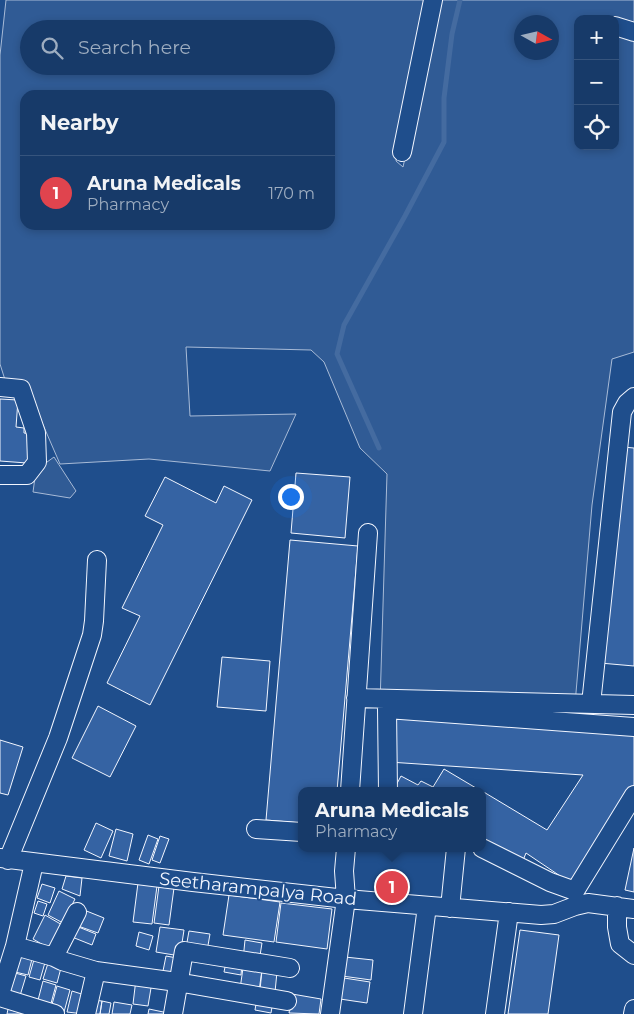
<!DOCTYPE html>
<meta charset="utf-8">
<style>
body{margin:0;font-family:Montserrat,sans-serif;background:#244571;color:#f1f3f6}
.controls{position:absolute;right:15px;top:15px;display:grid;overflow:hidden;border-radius:10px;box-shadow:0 2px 8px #0003}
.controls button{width:45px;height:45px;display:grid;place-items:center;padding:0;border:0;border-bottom:1px solid #36547d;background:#173a69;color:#f1f3f6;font:25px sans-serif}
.compass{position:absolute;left:514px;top:15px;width:45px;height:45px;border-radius:50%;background:#173a69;box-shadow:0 2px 8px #0003;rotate:98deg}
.you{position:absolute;left:290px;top:496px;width:18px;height:18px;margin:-12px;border:4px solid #fff;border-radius:50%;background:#1a73e8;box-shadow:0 0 0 8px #1a73e833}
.badge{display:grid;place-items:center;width:32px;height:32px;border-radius:50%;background:#ea580c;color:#fff;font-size:16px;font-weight:700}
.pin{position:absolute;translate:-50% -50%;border:2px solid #fff;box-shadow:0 1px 5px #0006}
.popup{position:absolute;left:298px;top:787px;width:188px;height:65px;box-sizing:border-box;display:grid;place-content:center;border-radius:10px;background:#173a69;filter:drop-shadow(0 1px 4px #0005);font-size:16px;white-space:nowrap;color:#9eadc0}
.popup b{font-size:19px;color:#f1f3f6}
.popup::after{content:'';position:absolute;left:50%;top:100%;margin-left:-10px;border:10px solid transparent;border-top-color:#173a69}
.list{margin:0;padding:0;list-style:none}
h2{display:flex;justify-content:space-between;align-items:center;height:65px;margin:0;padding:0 20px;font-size:21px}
h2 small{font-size:16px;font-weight:400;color:#9eadc0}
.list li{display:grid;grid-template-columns:32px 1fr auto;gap:15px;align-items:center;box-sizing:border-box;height:75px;padding:0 20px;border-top:1px solid #36547d}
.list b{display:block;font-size:19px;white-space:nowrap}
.list p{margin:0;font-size:16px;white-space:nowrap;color:#9eadc0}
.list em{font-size:16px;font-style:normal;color:#9eadc0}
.icon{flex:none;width:28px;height:28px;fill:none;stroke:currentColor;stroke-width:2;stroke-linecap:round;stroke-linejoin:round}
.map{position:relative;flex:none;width:634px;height:1014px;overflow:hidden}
.search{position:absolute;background:#173a69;box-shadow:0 2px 8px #0003;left:20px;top:20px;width:315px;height:55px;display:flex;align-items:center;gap:12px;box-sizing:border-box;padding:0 18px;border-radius:28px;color:#9eadc0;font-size:19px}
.panel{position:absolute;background:#173a69;box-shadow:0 2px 8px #0003;left:20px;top:90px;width:315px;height:140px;border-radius:15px}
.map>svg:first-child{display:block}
.green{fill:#305b95;stroke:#a8bbd7;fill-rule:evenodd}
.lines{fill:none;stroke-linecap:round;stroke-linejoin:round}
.stream{stroke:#446ba0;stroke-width:5}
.building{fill:#3563a3;stroke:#f2f6ff}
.minor-casing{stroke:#f2f6ff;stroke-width:20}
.minor{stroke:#1f4e8c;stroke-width:18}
.labels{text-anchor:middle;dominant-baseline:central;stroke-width:4;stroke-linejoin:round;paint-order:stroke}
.street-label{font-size:18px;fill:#f2f6ff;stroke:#1f4e8c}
</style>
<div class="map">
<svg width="634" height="1014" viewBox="0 0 634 1014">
<rect width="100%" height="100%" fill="#1f4e8c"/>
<path class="green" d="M6,0h421l-31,161 7,6 37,-167h194v352l-22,7 -20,146 -18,211 -194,-12 7,-230 -27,-26 -36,-86 -13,-12 -125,-3 4,69 106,-2 -26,57 -121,-12 -89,5 -36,-83 -18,2 -6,-19v-309zM578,19h37v127h-37zM522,22h30v30h-30zM29,29h297v37h-297zM25,95h305v130h-305z
M54,457l22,34 -6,7 -37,-6 3,-22z"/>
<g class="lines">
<path class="stream" d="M379,448l-42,-94 7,-29 61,-109 39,-74v-44l8,-64 8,-34"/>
</g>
<path class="building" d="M0,399l18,1 -2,27 8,1v5l8,1 -5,29 -27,-2z
M623,447l11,1v218l-34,-3z
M296,473l54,4 -5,61 -54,-5z
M165,477l51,26 8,-17 28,14 -102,205 -43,-22 33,-67 -18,-8 41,-83 -18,-9z
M290,540l68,6 -21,245h-35v32l-36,-3z
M222,657l48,4 -4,50 -49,-4z
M98,706l38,20 -26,51 -38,-19z
M393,712l241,17v60l-62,95 -46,-31 -4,10 -40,-21v-51l65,39 36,-55 -194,-13z
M0,740l23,7 -15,48 -8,-2z
M444,769l37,22h-88l8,-15 17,9 3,-4 12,6z
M96,823l17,8 -12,27 -17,-8z
M116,829l17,5 -6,27 -18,-5z
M148,835l10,4 -9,25 -10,-4z
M160,836l9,3 -9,24 -8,-3z
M634,848v44l-9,-2z
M66,876l16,2 -2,18 -18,-7z
M138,883l19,3 -5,38 -19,-2z
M42,884l13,4 -5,15 -13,-5z
M159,886l15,2 -5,37 -15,-2z
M59,891l16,8 -12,24 -15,-8z
M229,895l51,7 -6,40 -51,-7z
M38,901l9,3 -4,12 -9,-3z
M281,903l51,6 -5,40 -51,-7z
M84,910l20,8 -6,15 -20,-7z
M45,915l19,11 -12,24 -19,-11z
M76,926l20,8 -4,11 -20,-8z
M160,927l24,3 -4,26 -24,-4z
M520,930l39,5 -11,79h-40z
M189,931l21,3 -3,17 -21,-3z
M139,932l14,4 -4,14 -13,-4z
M245,940l17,3 -3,19 -16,-2z
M20,952l13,3 -5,20 -13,-3z
M35,956l11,3 -6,21 -11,-3z
M166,956l11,2 -4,20 -11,-2z
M345,957l28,3 -2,20 -29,-4z
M49,960l13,4 -5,19 -14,-4z
M226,962l16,2 -1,11 -17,-3z
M243,968l19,2 -3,21 -19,-2z
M262,970l15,2 -2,20 -15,-2z
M15,973l11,3 -7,23 -11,-4z
M344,978l26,4 -3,21 -27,-4z
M136,979l16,3 -4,24 -15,-2z
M43,981l13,4 -6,22 -13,-3z
M57,986l13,4 -6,22 -13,-4z
M72,991l16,5 -4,18 -17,-2z
M292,994l29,5 -2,15 -30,-1z
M257,998l16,3 -2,12 -16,-3z
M93,1000l9,1 -2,13h-10z
M102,1001l9,2 -2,11h-9z
M114,1002l18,3 -2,9h-18z
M8,1009l13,4v1h-14z
M149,1009l19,4v1h-20z"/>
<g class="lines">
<defs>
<path id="minor" d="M615,26l19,6
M402,152l31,-152
M0,387l21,2 15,44 1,29 -10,13h-27
M356,698l278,7
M591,704l31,-292 5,-9 7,-6
M350,791l18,-258
M388,791l-1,-82 247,18
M256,829l46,3
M482,848l68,34 25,9 59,-96
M0,858l193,24 153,17 195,16 13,-1 21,-8 13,-3 46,6
M8,860l50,-122 34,-103 2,-14 3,-61
M617,906v21l3,17 14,11
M450,908l6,-60
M15,946l39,11 8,4 34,10 81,11 110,19
M54,957l23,-45
M0,994l15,-48 19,-83
M0,997l55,17
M86,1014l10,-43
M173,1014l11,-63 106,17
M330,1014l16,-115 -2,-28 2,-23
M413,1014l14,-108
M495,1014l14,-102
M633,1014l1,-5"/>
</defs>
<use href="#minor" class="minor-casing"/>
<use href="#minor" class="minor"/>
</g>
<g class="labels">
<g class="street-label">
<text transform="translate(258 889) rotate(6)">Seetharampalya Road</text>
</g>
</g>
</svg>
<div class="controls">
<button>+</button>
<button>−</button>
<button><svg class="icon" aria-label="locate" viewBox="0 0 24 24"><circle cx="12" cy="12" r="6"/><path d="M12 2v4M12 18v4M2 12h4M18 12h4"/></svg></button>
</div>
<svg class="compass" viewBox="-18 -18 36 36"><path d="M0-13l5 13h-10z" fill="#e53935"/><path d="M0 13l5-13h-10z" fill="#9eadc0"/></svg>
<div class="you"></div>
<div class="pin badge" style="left:392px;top:887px;background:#e0444e">1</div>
<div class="popup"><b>Aruna Medicals</b>Pharmacy</div>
<div class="search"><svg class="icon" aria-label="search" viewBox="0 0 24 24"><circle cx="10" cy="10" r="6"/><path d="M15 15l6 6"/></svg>Search here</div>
<section class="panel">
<h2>Nearby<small></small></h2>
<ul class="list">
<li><span class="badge" style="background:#e0444e">1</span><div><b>Aruna Medicals</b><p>Pharmacy</p></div><em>170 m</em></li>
</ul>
</section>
</div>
